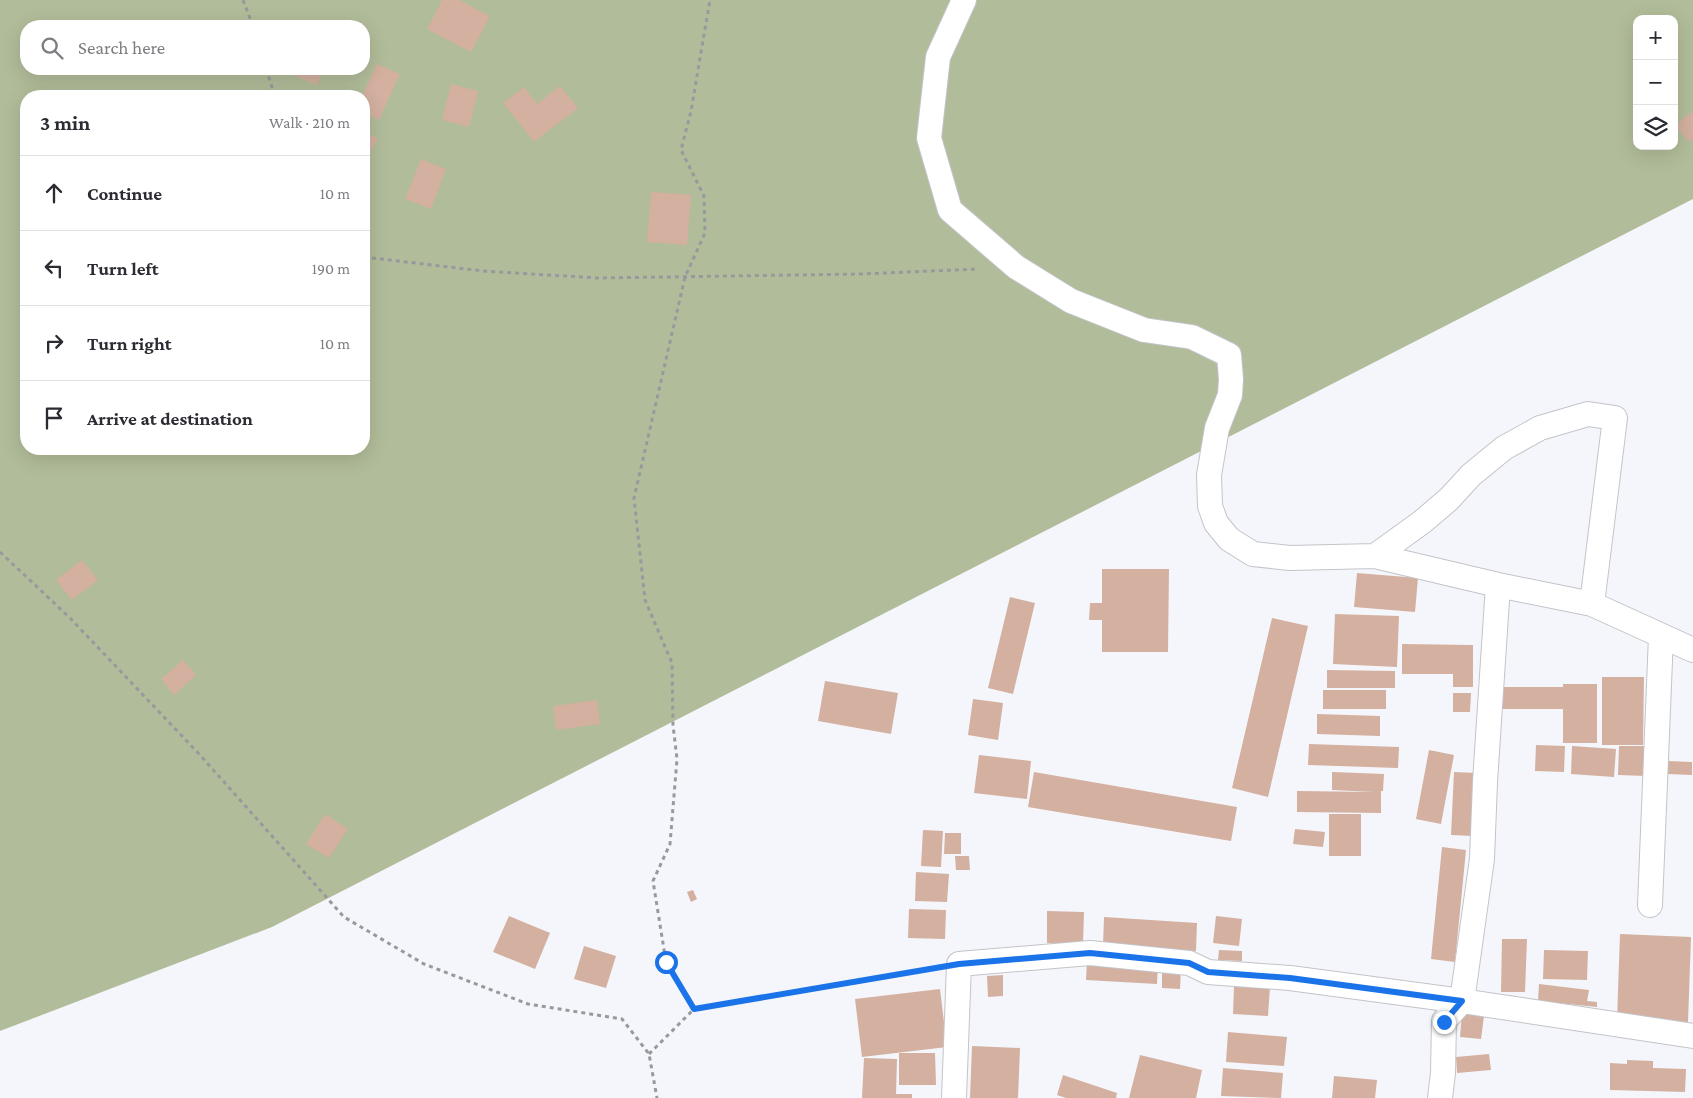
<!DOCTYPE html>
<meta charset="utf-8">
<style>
body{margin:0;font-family:"Crimson Pro",serif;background:#f7f7f7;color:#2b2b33}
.controls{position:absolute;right:15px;top:15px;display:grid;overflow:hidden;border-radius:10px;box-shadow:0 5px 20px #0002}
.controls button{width:45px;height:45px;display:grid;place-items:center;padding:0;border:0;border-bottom:1px solid #e1e1e2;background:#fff;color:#2b2b33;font:25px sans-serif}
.stop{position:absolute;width:15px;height:15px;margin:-11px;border:4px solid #1a73e8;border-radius:50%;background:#fff}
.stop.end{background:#1a73e8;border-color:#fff;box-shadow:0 1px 5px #0008}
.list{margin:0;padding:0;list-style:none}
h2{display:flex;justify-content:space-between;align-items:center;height:65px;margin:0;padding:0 20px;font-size:21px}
h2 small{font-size:16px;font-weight:400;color:#7c7c81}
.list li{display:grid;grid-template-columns:32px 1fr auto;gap:15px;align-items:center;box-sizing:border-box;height:75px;padding:0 20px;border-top:1px solid #e1e1e2}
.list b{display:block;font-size:19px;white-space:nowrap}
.list em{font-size:16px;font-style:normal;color:#7c7c81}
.icon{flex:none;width:28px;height:28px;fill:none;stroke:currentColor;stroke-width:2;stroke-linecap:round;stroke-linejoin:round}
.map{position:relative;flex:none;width:1693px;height:1098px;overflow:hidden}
.search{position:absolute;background:#fff;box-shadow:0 5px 20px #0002;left:20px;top:20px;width:350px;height:55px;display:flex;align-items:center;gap:12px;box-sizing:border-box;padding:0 18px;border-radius:20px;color:#7c7c81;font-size:19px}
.panel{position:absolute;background:#fff;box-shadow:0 5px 20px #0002;left:20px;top:90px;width:350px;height:365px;border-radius:20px}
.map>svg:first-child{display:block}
.forest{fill:#b1bc9a;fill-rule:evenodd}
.building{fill:#d3b09f}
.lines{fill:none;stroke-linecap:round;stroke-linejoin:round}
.minor-casing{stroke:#c3c4c9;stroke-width:26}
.path{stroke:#98999c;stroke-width:3;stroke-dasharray:4 4;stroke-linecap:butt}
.minor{stroke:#fff;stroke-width:24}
.route{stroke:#1a73e8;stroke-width:6}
</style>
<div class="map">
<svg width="1693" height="1098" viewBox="0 0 1693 1098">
<rect width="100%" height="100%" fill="#f5f6fb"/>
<path class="forest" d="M0,0h1693v199l-1421,728 -272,104zM1637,19h37v127h-37zM26,26h338v43h-338zM26,96h338v353h-338z"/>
<path class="building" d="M442,0h17l31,16 -19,36 -44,-23z
M377,64l23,10 -21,46 -15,-7v-17h-2z
M280,69h43l-6,16 -37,-15z
M451,84l27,7 -9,36 -27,-7z
M560,86l18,22 -44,34 -31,-39 21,-16 13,17z
M1691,112l2,3v24l-4,3 -14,-16z
M364,131l14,8 -14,23z
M421,159l25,10 -15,40 -26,-10z
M651,192l40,3 -4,50 -40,-3z
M82,560l16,20 -26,20 -16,-20z
M1102,569h67l-1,83h-66v-32h-13l1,-17h12z
M1357,573l61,5 -3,34 -61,-5z
M1010,597l25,6 -22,91 -25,-6z
M1335,614l64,2 -2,51 -64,-3z
M1272,618l36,8 -40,171 -36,-9z
M1402,644l71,1v42h-20v-13h-51z
M183,660l13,15 -22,20 -13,-16z
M1327,670l68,1v17h-68z
M1602,677h42l-1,68h-41z
M825,681l73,12 -7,41 -73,-13z
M1563,684h34v59h-34v-34h-70v-22h70z
M1323,690h63v19h-63z
M1453,693h18l-1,19h-17z
M973,699l30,4 -5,37 -30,-5z
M597,700l3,24 -44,6 -3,-24z
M1317,714l63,2v20l-63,-2z
M1309,744l90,3 -1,21 -90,-3z
M1536,745l29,1 -1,26 -29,-1z
M1572,746l44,3 -2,28 -43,-3z
M1619,746h29l-1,30 -29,-1z
M1429,750l25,5 -13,69 -25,-5z
M979,755l52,6 -4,38 -53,-6z
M1668,761l24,1v13l-25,-1z
M1034,772l203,35 -6,34 -203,-34z
M1332,772l52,2 -1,17h-2v22l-84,-1v-21l78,1 -43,-2z
M1454,772l22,1 -3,63 -22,-1z
M325,814l23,15 -19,29 -23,-14z
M1329,814h32v42h-32z
M1295,829l30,3 -2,15 -30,-3z
M923,830l20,1 -2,36 -20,-1z
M945,833h16v21h-17z
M1442,847l24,3 -11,112 -24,-3z
M955,856h14l1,14h-14z
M916,872l33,2 -2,28 -32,-1z
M693,890l4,9 -6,3 -4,-10z
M909,909l37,1 -1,29 -37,-1z
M1047,911l37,1 -1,32 -36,-1z
M509,916l41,17 -15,36 -42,-17z
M1216,916l26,3 -3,27 -26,-3z
M1104,917l93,6 -1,28 -93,-5z
M1620,934l71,3 -3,85 -71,-2z
M1502,939h25l-2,53h-24z
M584,946l32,10 -10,32 -32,-9z
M1219,950l23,1v10l-24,-1z
M1544,950l44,1 -1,29 -44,-1z
M1087,960l71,3 -1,21 -71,-4z
M1162,966l19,1 -1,22 -18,-1z
M1003,975v21l-15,1 -1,-21z
M1539,984l50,6 -2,11 10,1v5l-59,-6z
M1234,986l36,1 -2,29 -35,-2z
M940,989l7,58 -85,10 -7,-58z
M1462,1014l22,2 -3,23 -21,-2z
M1228,1032l59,5 -3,29 -58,-4z
M972,1046l48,2 -2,50h-48z
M899,1053h36l1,32h-37z
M1489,1054l2,16 -34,3 -1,-16z
M1140,1055l62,15 -6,28h-67z
M864,1058l33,1 -1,35h16v4h-50z
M1627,1060l26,1v7l33,1 -1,23 -75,-2v-27l17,1z
M1223,1068l60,5 -2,25 -60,-2z
M1063,1075l54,18 -1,5h-50l-9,-3z
M1334,1076l43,4 -2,18h-43z"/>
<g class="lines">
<defs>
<path id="minor" d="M964,0l-26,57 -9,81 21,72 66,57 55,34 73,29 48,7 37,18 2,24 -1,16 -13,33 -8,47 1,31 6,17 13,16 24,15 37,4 85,-2 123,29 94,19 23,-186 -27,-4 -48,14 -36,20 -33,27 -22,24 -27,23 -47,34
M1498,585l-13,197 -3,77 -20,142 231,35
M1592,604l101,46
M1650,905l11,-269
M954,1098l5,-134 131,-11 99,10 19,9 82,6 172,23
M1440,1098l3,-25 1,-52 18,-20"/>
</defs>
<use href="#minor" class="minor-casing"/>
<path class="path" d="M243,0l10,26
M266,69l9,27
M364,257l119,14 115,7 263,-4 117,-5
M0,552l70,66 130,137 144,162 80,47 104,40 94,15 27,35 8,44
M694,1009l240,-40
M649,1054l45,-45 -28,-47 -13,-81 17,-37 7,-85 -4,-34 -1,-62 -27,-63 -11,-102 51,-221 20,-44 -1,-37 -23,-46 10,-39 19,-111"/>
<use href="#minor" class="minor"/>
</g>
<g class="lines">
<path class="route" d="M666,962l28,47 265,-45 131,-11 99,10 19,9 82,6 172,23 -18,21"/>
</g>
</svg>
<div class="controls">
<button>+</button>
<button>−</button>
<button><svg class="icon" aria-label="layers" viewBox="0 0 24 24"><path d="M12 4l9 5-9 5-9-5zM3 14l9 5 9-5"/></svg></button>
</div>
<div class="stop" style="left:666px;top:962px"></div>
<div class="stop end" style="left:1444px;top:1022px"></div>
<div class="search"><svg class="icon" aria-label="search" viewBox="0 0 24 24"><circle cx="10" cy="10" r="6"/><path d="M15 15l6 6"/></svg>Search here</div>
<section class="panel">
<h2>3 min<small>Walk · 210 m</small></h2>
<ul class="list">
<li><svg class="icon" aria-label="ahead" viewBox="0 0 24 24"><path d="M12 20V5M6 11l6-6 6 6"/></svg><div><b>Continue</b></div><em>10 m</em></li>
<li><svg class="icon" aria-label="left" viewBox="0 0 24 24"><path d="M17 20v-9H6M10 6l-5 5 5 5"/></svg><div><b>Turn left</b></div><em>190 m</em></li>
<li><svg class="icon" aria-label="right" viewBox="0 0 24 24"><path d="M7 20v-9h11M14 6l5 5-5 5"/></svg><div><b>Turn right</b></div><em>10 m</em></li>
<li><svg class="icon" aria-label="arrive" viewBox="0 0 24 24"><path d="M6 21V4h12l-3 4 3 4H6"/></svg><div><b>Arrive at destination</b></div></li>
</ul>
</section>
</div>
